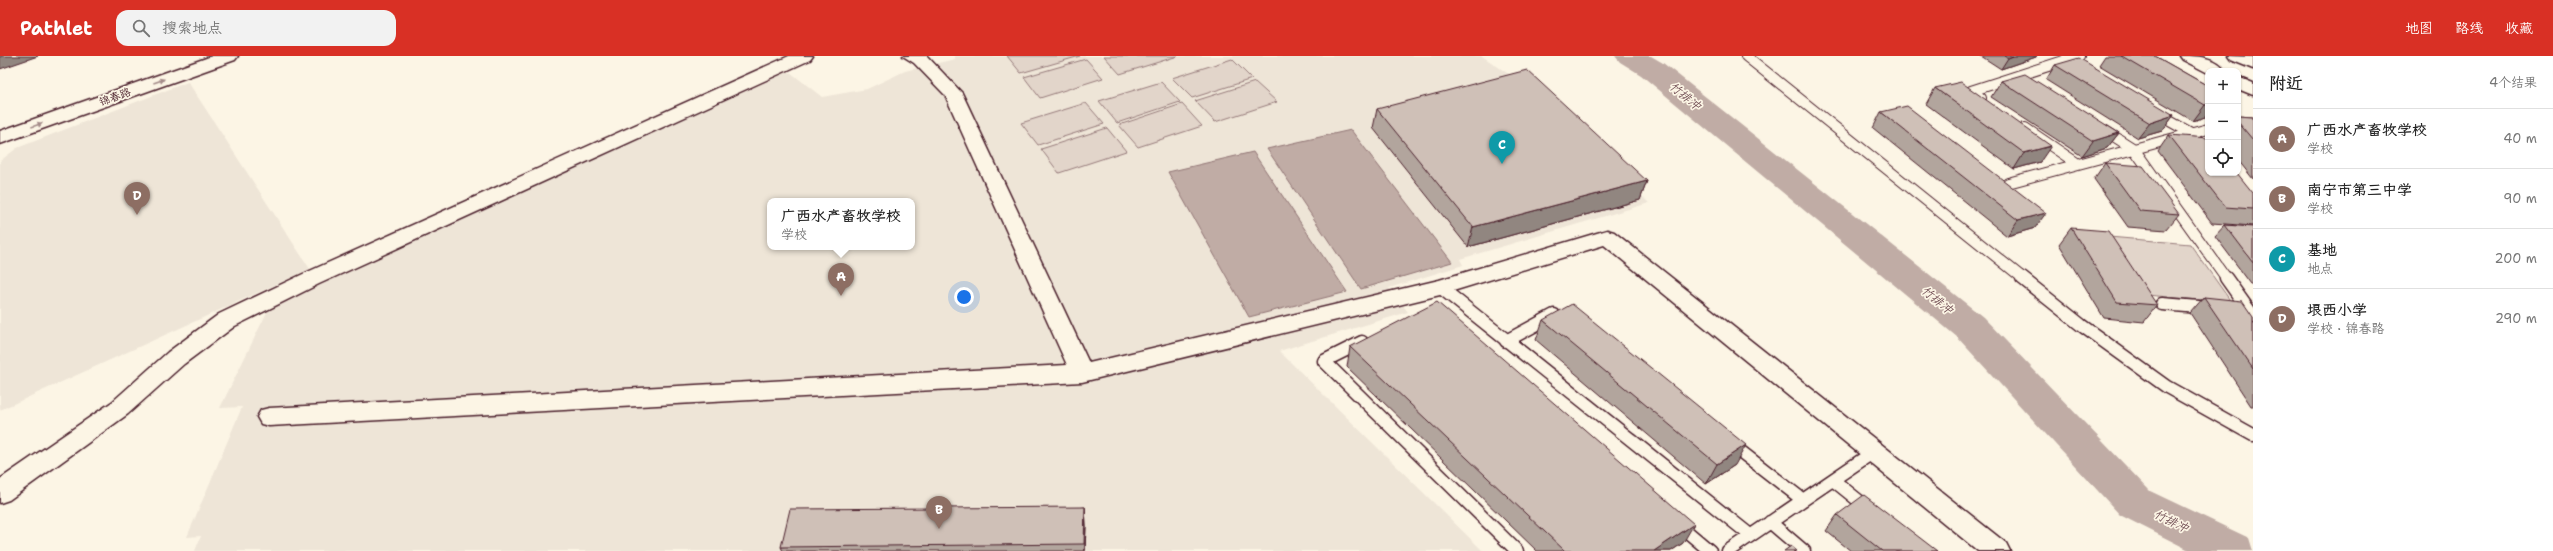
<!DOCTYPE html>
<html lang="zh">
<meta charset="utf-8">
<style>
body{margin:0;font-family:"Shantell Sans","LXGW WenKai TC",sans-serif;background:#f2f2f2;color:#222}
.controls{position:absolute;right:12px;top:12px;display:grid;overflow:hidden;border-radius:8px;box-shadow:0 1px 3px #0004}
.controls button{width:36px;height:36px;display:grid;place-items:center;padding:0;border:0;border-bottom:1px solid #e0e0e0;background:#fff;color:#222;font:20px sans-serif}
.you{position:absolute;left:964px;top:241px;width:14px;height:14px;margin:-10px;border:3px solid #fff;border-radius:50%;background:#1a73e8;box-shadow:0 0 0 6px #1a73e833}
.badge{display:grid;place-items:center;width:26px;height:26px;border-radius:50%;background:#d93025;color:#fff;font-size:13px;font-weight:700}
.pin{position:absolute;translate:-50% -33px;filter:drop-shadow(0 1px 2px #0008)}
.pin::after{content:'';position:absolute;top:21px;width:14px;height:12px;background:inherit;clip-path:polygon(0 0,100% 0,50% 100%)}
.popup{position:absolute;left:767px;top:142px;width:148px;height:52px;box-sizing:border-box;display:grid;place-content:center;border-radius:8px;background:#fff;filter:drop-shadow(0 1px 3px #0005);font-size:13px;white-space:nowrap;color:#767676}
.popup b{font-size:15px;color:#222}
.popup::after{content:'';position:absolute;left:50%;top:100%;margin-left:-8px;border:8px solid transparent;border-top-color:#fff}
.list{margin:0;padding:0;list-style:none}
h2{display:flex;justify-content:space-between;align-items:center;height:52px;margin:0;padding:0 16px;font-size:17px}
h2 small{font-size:13px;font-weight:400;color:#767676}
.list li{display:grid;grid-template-columns:26px 1fr auto;gap:12px;align-items:center;box-sizing:border-box;height:60px;padding:0 16px;border-top:1px solid #e0e0e0}
.list b{display:block;font-size:15px;white-space:nowrap}
.list p{margin:0;font-size:13px;white-space:nowrap;color:#767676}
.list em{font-size:13px;font-style:normal;color:#767676}
.icon{flex:none;width:22px;height:22px;fill:none;stroke:currentColor;stroke-width:2;stroke-linecap:round;stroke-linejoin:round}
.map{position:relative;flex:none;width:2253px;height:495px;overflow:hidden}
header{display:flex;align-items:center;gap:24px;box-sizing:border-box;height:56px;padding:0 20px;background:#d93025;color:#fff}
header strong{font-size:19px}
nav{display:flex;gap:22px;margin-inline-start:auto;font-size:14px}
.search{width:280px;height:36px;background:#f2f2f2;display:flex;align-items:center;gap:10px;box-sizing:border-box;padding:0 14px;border-radius:12px;color:#767676;font-size:15px}
main{display:flex}
aside{flex:1;background:#fff}
.map>svg:first-child{display:block}
.built{fill:#eee5d7;fill-rule:evenodd}
.green{fill:#e2d5ca;stroke:#967a7a}
.water{fill:#c0aca5;stroke:#917474}
.lines{fill:none;stroke-linecap:round;stroke-linejoin:round}
.river{fill:#c0aca5;fill-rule:evenodd}
.service-far1-casing{stroke:#4a1f2b;stroke-width:12}
.service-casing{stroke:#4a1f2b;stroke-width:15}
.minor-casing{stroke:#4a1f2b;stroke-width:3}
.secondary-casing{stroke:#4a1f2b;stroke-width:3}
.trunk-casing{stroke:#4a1f2b;stroke-width:3}
.service-far1{stroke:#fcf5e5;stroke-width:10}
.service{stroke:#fcf5e5;stroke-width:12}
.minor{fill:#fcf5e5;fill-rule:evenodd}
.secondary{fill:#fcf5e5;fill-rule:evenodd}
.trunk{fill:#fcf5e5;fill-rule:evenodd}
.wall{fill:#b2a59d;stroke:#4a1f2b}
.shaded-wall{fill:#918680;stroke:#4a1f2b}
.building{fill:#cfc0b7;stroke:#4a1f2b}
.oneway{fill:#a38a88}
.labels{text-anchor:middle;dominant-baseline:central;stroke-width:3.5;stroke-linejoin:round;paint-order:stroke}
.street-label{font-size:11px;fill:#4a1f2b;stroke:#fcf5e5}
.water-label{font-size:12px;font-style:italic;fill:#6d4950;stroke:#fcf5e5}
</style>
<header>
<strong>Pathlet</strong>
<div class="search"><svg class="icon" aria-label="search" viewBox="0 0 24 24"><circle cx="10" cy="10" r="6"/><path d="M15 15l6 6"/></svg>搜索地点</div>
<nav><a>地图</a><a>路线</a><a>收藏</a></nav>
</header>
<main>
<div class="map">
<svg width="2253" height="495" viewBox="0 0 2253 495">
<rect width="100%" height="100%" fill="#fcf5e5"/>
<filter id="ink" filterUnits="userSpaceOnUse"><feTurbulence type="fractalNoise" baseFrequency=".025" numOctaves="2"/><feDisplacementMap in="SourceGraphic" scale="8" xChannelSelector="R" yChannelSelector="G"/><feConvolveMatrix kernelMatrix="1 2 1 2 8 2 1 2 1" color-interpolation-filters="sRGB"/></filter>
<g filter="url(#ink)">
<path class="built" d="M954,0h528l40,27 127,120 -189,56 3,6 -74,23 19,24 -129,39 204,200h-1288l6,-15 -14,1 55,-130 -22,1 51,-104 515,-235 36,28 45,-8 38,-18 50,-12zM770,145h142v46h-142z
M188,26l122,187 -310,141v-249l17,-13z"/>
<path class="green" d="M1007,0h73l-59,17z
M1104,0h74l-58,18z
M1086,3l17,19 -63,20 -16,-21z
M1232,3l20,20 -60,19 -20,-20z
M1161,26l19,20 -63,21 -18,-22z
M1255,26l22,20 -62,20 -20,-21z
M1086,47l18,21 -66,21 -17,-22z
M1182,48l20,22 -64,21 -19,-22z
M1107,72l19,23 -67,22 -18,-24z
M2109,181l81,7 42,59 -85,-8z"/>
<path class="water" d="M1351,74l101,132 -91,27 -94,-140z
M1253,96l94,140 -98,25 -81,-145z"/>
<g class="lines">
<path class="river" d="M1615,0h36l12,7 320,254 167,174 99,47 4,13h-62l-71,-36 -163,-178 -316,-262 -21,-13z"/>
<defs>
<path id="service-far1" d="M1746,0l278,223
M1981,42l-10,-7 108,-35
M2157,58l34,19 17,22
M2025,72l53,36
M2104,74l30,19 93,130
M2008,127l200,-54"/>
<path id="service" d="M2022,222l59,47 86,62 86,48
M2226,222l27,38
M1440,231l310,248
M2162,248l49,4
M1506,285l48,-26
M1362,286l-38,19 193,190
M1731,388l72,56
M1833,424l36,29
M1770,466l34,29
M1678,468l32,27
M1728,495l147,-100"/>
<path id="minor" d="M789,0h24l-3,4 -491,224 -84,42 -51,38 -56,50 -119,86 -9,3v-24l112,-77 56,-50 51,-38 84,-40z
M903,0h24l35,37 127,270 350,-83 168,-50 7,2 392,311 4,8h-32l-374,-306 -164,50 -358,87 -813,44 -8,-2 -4,-7 4,-7 8,-2 798,-43 -122,-270 -31,-32z"/>
<path id="secondary" d="M212,0h26l-3,4 -235,84v-13z
M2180,0c16,0 36,0 46,15h-18v2l-25,-13z
M2238,21l15,6v12l-15,-6z"/>
<path id="trunk" d="M2228,0l25,1v12l-22,-9z"/>
</defs>
<use href="#service-far1" class="service-far1-casing"/>
<use href="#service" class="service-casing"/>
<use href="#minor" class="minor-casing"/>
<use href="#secondary" class="secondary-casing"/>
<use href="#trunk" class="trunk-casing"/>
<use href="#service-far1" class="service-far1"/>
<use href="#service" class="service"/>
<use href="#minor" class="minor"/>
<use href="#secondary" class="secondary"/>
<use href="#trunk" class="trunk"/>
</g>
<path class="wall" d="M1981,0h56l-1,1 -35,12z
M2105,0h50l53,30v30l-15,5 -94,-56z
M2055,9l119,50 -12,16 -24,7 -92,-58z
M2001,25l118,52 -12,15 -25,8 -91,-59z
M1935,32l105,74 -26,7 -88,-65z
M1377,53l270,72 -7,19 -172,47 -95,-119z
M1881,56l154,116 -28,8 -134,-108z
M2238,60l15,1v62l-15,-19z
M2169,79l84,58v33l-41,-3 -54,-72z
M2105,107l74,51 -13,16 -38,-3 -34,-48z
M2225,169l28,2v57h-2l-36,-48z
M2071,172l86,77 -13,17 -40,-4 -45,-74z
M2204,241l49,20v89h-2l-61,-93z
M1543,264l192,145 -29,19 -170,-144z
M1350,291l333,196 -12,8h-134l-190,-184z
M1085,451l1,19 -1,25h-302l-2,-4z
M1837,459l100,36h-86l-25,-20z"/>
<path class="shaded-wall" d="M0,0h38l-38,13z
M2013,0h24l-1,1 -35,12 7,-11z
M2208,48v12l-15,5 12,-16z
M2174,59l-12,16 -24,7 12,-15z
M2119,77l-12,15 -25,8 11,-15z
M2051,90l-11,16 -26,7 10,-16z
M1647,125l-7,19 -172,47 5,-20z
M2046,157l-11,15 -28,8 11,-16z
M1746,389l-11,20 -29,19 11,-20z
M1085,451l1,19 -1,25z
M1694,468l-11,19 -12,8h-17z"/>
<path class="building" d="M2005,0h8l-5,2z
M2121,0h34l53,30v18l-3,1z
M2079,2l95,57 -24,8 -95,-58z
M1527,14l120,111 -174,46 -96,-118z
M2025,18l94,59 -26,8 -92,-60z
M1961,26l90,64 -27,7 -89,-65z
M1907,50l139,107 -28,7 -137,-108z
M2238,60l15,1v23l-15,-18z
M2169,79l39,3v35h29l16,20v16l-28,-2z
M2105,107l38,3 36,48 -39,-3z
M2225,169l28,2v35z
M2071,172l37,3 49,74 -40,-3z
M2204,241l38,4 11,16v52z
M1437,246l257,222 -40,27h-89l-215,-204z
M1572,248l174,141 -29,19 -174,-144z
M1864,439l73,56h-55l-45,-36z
M1085,451l-1,37 -303,3 9,-38z
M1791,490l6,5h-13z"/>
<defs><path id="oneway-solid" d="M-6-.8H1V-3.2L6.5 0L1 3.2V.8H-6Z"/></defs>
<g class="oneway">
<use href="#oneway-solid" transform="translate(159 25) rotate(-20)"/>
<use href="#oneway-solid" transform="translate(37 69) rotate(-20)"/>
</g>
</g>
<g class="labels">
<g class="street-label">
<text transform="translate(115 41) rotate(-20)">锦春路</text>
</g>
<g class="water-label">
<text transform="translate(1685 40) rotate(39)">竹排冲</text>
<text transform="translate(1937 244) rotate(39)">竹排冲</text>
<text transform="translate(2171 465) rotate(26)">竹排冲</text>
</g>
</g>
</svg>
<div class="controls">
<button>+</button>
<button>−</button>
<button><svg class="icon" aria-label="locate" viewBox="0 0 24 24"><circle cx="12" cy="12" r="6"/><path d="M12 2v4M12 18v4M2 12h4M18 12h4"/></svg></button>
</div>
<div class="you"></div>
<div class="pin badge" style="left:841px;top:240px;background:#8d6e63">A</div>
<div class="popup"><b>广西水产畜牧学校</b>学校</div>
<div class="pin badge" style="left:939px;top:473px;background:#8d6e63">B</div>
<div class="pin badge" style="left:1502px;top:108px;background:#0f9aa8">C</div>
<div class="pin badge" style="left:137px;top:159px;background:#8d6e63">D</div>
</div>
<aside>
<h2>附近<small>4个结果</small></h2>
<ul class="list">
<li><span class="badge" style="background:#8d6e63">A</span><div><b>广西水产畜牧学校</b><p>学校</p></div><em>40 m</em></li>
<li><span class="badge" style="background:#8d6e63">B</span><div><b>南宁市第三中学</b><p>学校</p></div><em>90 m</em></li>
<li><span class="badge" style="background:#0f9aa8">C</span><div><b>基地</b><p>地点</p></div><em>200 m</em></li>
<li><span class="badge" style="background:#8d6e63">D</span><div><b>埌西小学</b><p>学校 · 锦春路</p></div><em>290 m</em></li>
</ul>
</aside>
</main>
